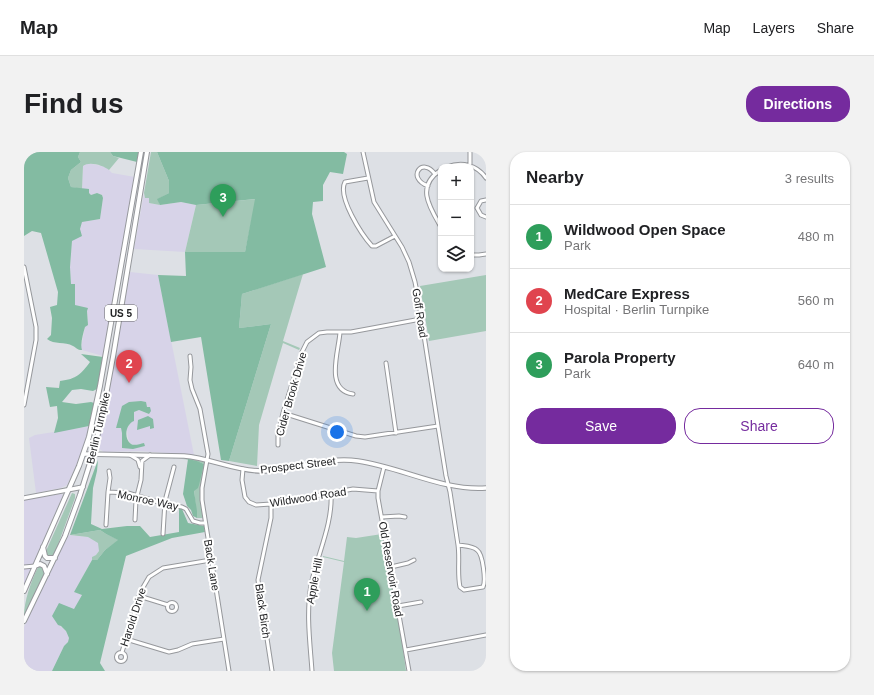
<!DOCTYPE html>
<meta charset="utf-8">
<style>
body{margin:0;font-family:Helvetica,sans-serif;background:#f2f2f2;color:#202124}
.controls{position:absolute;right:12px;top:12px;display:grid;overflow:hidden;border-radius:8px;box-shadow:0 1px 3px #0004}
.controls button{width:36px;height:36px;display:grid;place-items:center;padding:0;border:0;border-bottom:1px solid #e0e0e0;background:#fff;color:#202124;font:20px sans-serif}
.you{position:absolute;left:313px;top:280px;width:14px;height:14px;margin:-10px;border:3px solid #fff;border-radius:50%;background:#1a73e8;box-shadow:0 0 0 6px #1a73e833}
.badge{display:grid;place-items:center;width:26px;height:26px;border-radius:50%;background:#752b9e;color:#fff;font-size:13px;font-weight:700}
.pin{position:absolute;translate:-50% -33px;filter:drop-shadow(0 1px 2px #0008)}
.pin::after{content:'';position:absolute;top:21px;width:14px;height:12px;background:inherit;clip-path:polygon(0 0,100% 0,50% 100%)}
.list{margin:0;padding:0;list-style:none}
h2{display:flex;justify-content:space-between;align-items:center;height:52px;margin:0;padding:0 16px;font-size:17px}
h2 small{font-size:13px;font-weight:400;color:#757577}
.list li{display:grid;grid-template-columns:26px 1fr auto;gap:12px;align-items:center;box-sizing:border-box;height:64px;padding:0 16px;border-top:1px solid #e0e0e0}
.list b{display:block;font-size:15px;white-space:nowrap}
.list p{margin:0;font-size:13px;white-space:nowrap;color:#757577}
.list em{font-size:13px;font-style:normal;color:#757577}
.actions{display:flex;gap:8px;padding:12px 16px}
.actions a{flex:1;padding:9px 0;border:1px solid #752b9e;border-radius:16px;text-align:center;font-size:14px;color:#752b9e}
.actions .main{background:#752b9e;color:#fff}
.icon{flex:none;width:22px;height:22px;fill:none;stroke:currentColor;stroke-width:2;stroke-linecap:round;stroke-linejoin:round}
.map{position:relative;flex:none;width:462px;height:519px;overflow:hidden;border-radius:16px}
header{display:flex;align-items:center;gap:24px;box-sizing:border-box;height:56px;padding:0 20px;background:#fff;border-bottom:1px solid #e0e0e0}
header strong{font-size:19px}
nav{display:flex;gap:22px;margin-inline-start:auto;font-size:14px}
.intro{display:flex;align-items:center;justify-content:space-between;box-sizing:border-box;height:96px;padding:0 24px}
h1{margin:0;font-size:28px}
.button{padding:10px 18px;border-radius:16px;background:#752b9e;color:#fff;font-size:14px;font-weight:700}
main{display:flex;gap:24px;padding:0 24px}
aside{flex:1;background:#fff;border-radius:16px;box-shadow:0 1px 3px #0004}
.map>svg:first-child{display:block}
.commercial{fill:#d7d3e8;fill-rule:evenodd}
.green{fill:#a4c8b7}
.forest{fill:#83bba2}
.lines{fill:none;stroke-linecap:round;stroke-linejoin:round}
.minor-casing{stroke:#96989c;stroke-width:5}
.major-casing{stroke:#96989c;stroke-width:5.5}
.highway-casing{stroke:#96989c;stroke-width:6}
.minor{stroke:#fff;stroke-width:3}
.major{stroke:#fff;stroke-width:3.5}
.highway{stroke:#fff;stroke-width:4}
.labels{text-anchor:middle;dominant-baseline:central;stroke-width:4;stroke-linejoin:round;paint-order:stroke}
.shield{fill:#fff;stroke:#646566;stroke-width:1}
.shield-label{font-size:10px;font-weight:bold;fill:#222325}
.street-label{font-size:11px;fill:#222325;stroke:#fff}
</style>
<header>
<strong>Map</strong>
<nav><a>Map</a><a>Layers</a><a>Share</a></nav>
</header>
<div class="intro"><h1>Find us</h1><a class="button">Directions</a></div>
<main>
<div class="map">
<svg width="462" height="519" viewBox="0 0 462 519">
<rect width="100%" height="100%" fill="#dde0e5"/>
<path class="commercial" d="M64,11l18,4 6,6 23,4 -32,179 -21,-6 -1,-2 4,-21 3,-7 -1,-9 -12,-6v-20l-4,-1 -1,-17 2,-26 8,-12 1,-7 19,-3 3,-21 -1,-3 -5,-2 -6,2 -2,-2v-4h-7l1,-23z
M120,41l1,5h4v5l11,2 21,-3 15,3 -11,47 -51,-3z
M106,120l28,3 36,180 -55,-4 -35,1 -6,-4zM126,255l-1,7 -10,-4 -5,2v4l-7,13 1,9 2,5 3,2 5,-1 -16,4v-15l-1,-5h-5l5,-15z
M67,274l-6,21 -18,38 -6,3 -25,5 -7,-55 6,-3z
M37,342l2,1 -39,91v-86z
M44,383l20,2 11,6v8l-3,4 -4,2v3l-18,32 8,3 -8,15 -14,16 6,5 3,7 -1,4 -4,4 -12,25h-28v-44z"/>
<path class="green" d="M56,0h30l3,4 6,2 -10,12c-6,-5 -20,-9 -26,-4l-1,23 -11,-2 -3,-9 3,-8 10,-8 -3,-5z
M127,0h6l12,29v12l-11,6 2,6 -11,-2v-5h-4l-1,-5z
M232,47l-11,53h-60l11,-47z
M279,122l-20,67 17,7 -1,2 -16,-7 -24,82 -2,41 -28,-5 42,-137 -32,4 3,-34z
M462,123v56l-57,10 -9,-55z
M128,306l40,1 12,3 1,3 -5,23 3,32v-2h-6l-3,-28 10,-26c-16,-7 -34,-5 -52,-6z
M48,341l3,1v4l-20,55 -3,3 -3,1 -3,-2v-4z
M76,378l6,4 13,6 -14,10 -8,10h-5v-3l4,-2 3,-4 -1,-8 -10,-6 -18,-2z
M358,382l17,92h1l6,45h-72l-2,-18 12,-91 -21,-5v-1l21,5 3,-24 9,1z
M17,414l3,6v2l-20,43c0,-17 7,-35 14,-50z"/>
<path class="forest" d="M0,0h56l-2,5 3,5 -10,8 -3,8 3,9 18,2v4l2,2 6,-2 5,2 1,3 -3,21 -18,3 -2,7 2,7 -10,5 -2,26 1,17h4v21l13,3 -1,3 1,14 -3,2c-2,7 -5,17 -3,23 -5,0 -5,-2 -9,-4 -8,-5 -19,-1 -26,-7l4,-4 1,-17 -2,-11 7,-2 1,-13 -17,-59 -9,-2 -8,5z
M86,0h29l-2,10 -24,-6z
M133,0h187l3,2 -4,20 -13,-2 -7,13v16l-10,1 -1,12 14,53 -84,27 -3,34 32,-4 -42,137 -8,-1 -20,-123 -30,5 -13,-67 28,1 -1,-24h60l10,-53 -59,6 -15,-3 -21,3 -3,-6 12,-6v-12z
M57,202l22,3 -6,32 -4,2 -12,-2 -9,1 -10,12 14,2 15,-2 3,1 -5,23 -35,7 4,-15 -1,-12 -7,1 -4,-20 13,1 1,-7c17,-2 21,-7 30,-19z
M117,249l5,1 1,5h3l1,4 -2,3 -10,-4 -5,2v9c-8,3 -11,17 -3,23 3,2 9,0 13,-1l1,3 -12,3 -11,-1v-15l-1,-5h-5l6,-22 7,-4z
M124,264l5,3 1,9 -4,1v-3l-13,4 1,-10z
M164,307l9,2 7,3 -5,21 -1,3 -4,3 3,20v7l-4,-2 -2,-6 -4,-4 -4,-12z
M74,308l-1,11 -4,17 -2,36 11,5 25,-3h13l10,11 29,-5v-23h3l6,14 16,3 1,6 -33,6 -46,18 -26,107 5,8h-53l12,-25 4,-4 1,-4 -3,-7 -5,-5 -3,-1 -6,-9 7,-13 15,6 8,-14 -8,-3 18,-32h5l8,-10 13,-10 -12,-6 -6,-4 -30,5z"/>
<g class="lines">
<defs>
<path id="minor" d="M339,0l11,50 28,45 7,15 6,20 4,21 19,123 8,50 4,16 8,53
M446,12v-12
M423,15c15,-6 30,-2 39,11
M417,18c-26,16 -11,38 0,57
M344,26l-23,4c-8,15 17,53 27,64h4l19,-10
M404,34c-22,-8 -6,-30 7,-12
M462,48l-5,1 -4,7 4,7 5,2
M447,103h8l7,-1
M0,115l12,60v13l-12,65
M316,180c-1,19 -16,58 13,62
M166,204l1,11 -1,13 2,9 8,20 8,45 -6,34v12l27,171
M362,211l10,70
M259,261l73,23 9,1 73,-11
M254,293v-11l5,-21 19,-61 5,-10 12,-9 8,-1h24l70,-13
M106,303l8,5 2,7
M360,315l-6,24v7l31,173
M219,317l-1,11 3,17 4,5 7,3 15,-1 82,-15 25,2
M84,340l20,1 37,11 17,3 4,2 7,12 7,2h5
M247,352v14l-13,62 14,91
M358,365l17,-1 6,1
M111,368l1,-20 5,-20 1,-19 8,-6
M82,373l2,-33 2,-14 -1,-7
M139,382l2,-33 9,-34
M434,393c6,1 15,1 19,5 6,4 9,31 6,37l-19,3 -4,-3c-3,-14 0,-28 -2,-42z
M0,415l11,-1
M367,415l17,-4 6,-3
M115,444l29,9
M143.5 455a4.5 4.5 0 1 1 9 0a4.5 4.5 0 1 1-9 0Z
M374,454l23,-4
M102,487l43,13 9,-2 14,-6 32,-5
M382,498l80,-15
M98,500l20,-63 7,-12 14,-9 48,-8
M92.5 505a4.5 4.5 0 1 1 9 0a4.5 4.5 0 1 1-9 0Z
M288,519c-2,-29 -6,-57 -1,-86 6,-30 22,-61 20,-92"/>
<path id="major" d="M60,302l100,2c26,2 51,15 77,15 33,0 64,-15 97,-10 43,6 84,30 128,27
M0,346l59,-11"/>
<path id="highway" d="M19,395l2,9 2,2h8
M11,414l5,-2 4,2 3,8
M0,439l55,-125 10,-29 11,-51 41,-234
M0,469l41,-85 15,-41 15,-48 8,-36 10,-54 34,-205"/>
</defs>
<use href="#minor" class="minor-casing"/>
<use href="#major" class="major-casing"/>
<use href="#highway" class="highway-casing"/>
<use href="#minor" class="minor"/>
<use href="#major" class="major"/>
<use href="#highway" class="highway"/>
</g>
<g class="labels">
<rect class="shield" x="81" y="153" width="32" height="16" rx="3"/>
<g class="shield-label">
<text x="97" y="161">US 5</text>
</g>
<g class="street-label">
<text transform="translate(396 161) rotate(81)">Goff Road</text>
<text transform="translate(267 242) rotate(-74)">Cider Brook Drive</text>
<text transform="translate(74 276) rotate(-77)">Berlin Turnpike</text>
<text transform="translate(274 313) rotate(-7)">Prospect Street</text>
<text transform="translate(284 345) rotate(-9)">Wildwood Road</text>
<text transform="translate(124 348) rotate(12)">Monroe Way</text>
<text transform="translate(188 413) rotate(81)">Back Lane</text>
<text transform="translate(367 417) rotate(80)">Old Reservoir Road</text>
<text transform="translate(290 429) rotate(-79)">Apple Hill</text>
<text transform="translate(239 459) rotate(82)">Black Birch</text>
<text transform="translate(109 465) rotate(-72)">Harold Drive</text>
</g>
</g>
</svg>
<div class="controls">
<button>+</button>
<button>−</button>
<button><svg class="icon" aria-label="layers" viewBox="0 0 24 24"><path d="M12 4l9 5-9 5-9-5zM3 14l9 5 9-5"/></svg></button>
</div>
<div class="you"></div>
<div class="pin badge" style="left:343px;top:459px;background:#2e9e5b">1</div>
<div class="pin badge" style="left:105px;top:231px;background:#e0444e">2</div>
<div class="pin badge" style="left:199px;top:65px;background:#2e9e5b">3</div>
</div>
<aside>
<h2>Nearby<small>3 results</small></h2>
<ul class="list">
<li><span class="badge" style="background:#2e9e5b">1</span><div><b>Wildwood Open Space</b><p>Park</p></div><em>480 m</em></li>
<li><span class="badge" style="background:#e0444e">2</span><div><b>MedCare Express</b><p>Hospital · Berlin Turnpike</p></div><em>560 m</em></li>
<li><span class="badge" style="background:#2e9e5b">3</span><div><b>Parola Property</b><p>Park</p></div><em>640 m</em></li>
</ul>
<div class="actions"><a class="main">Save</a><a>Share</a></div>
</aside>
</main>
